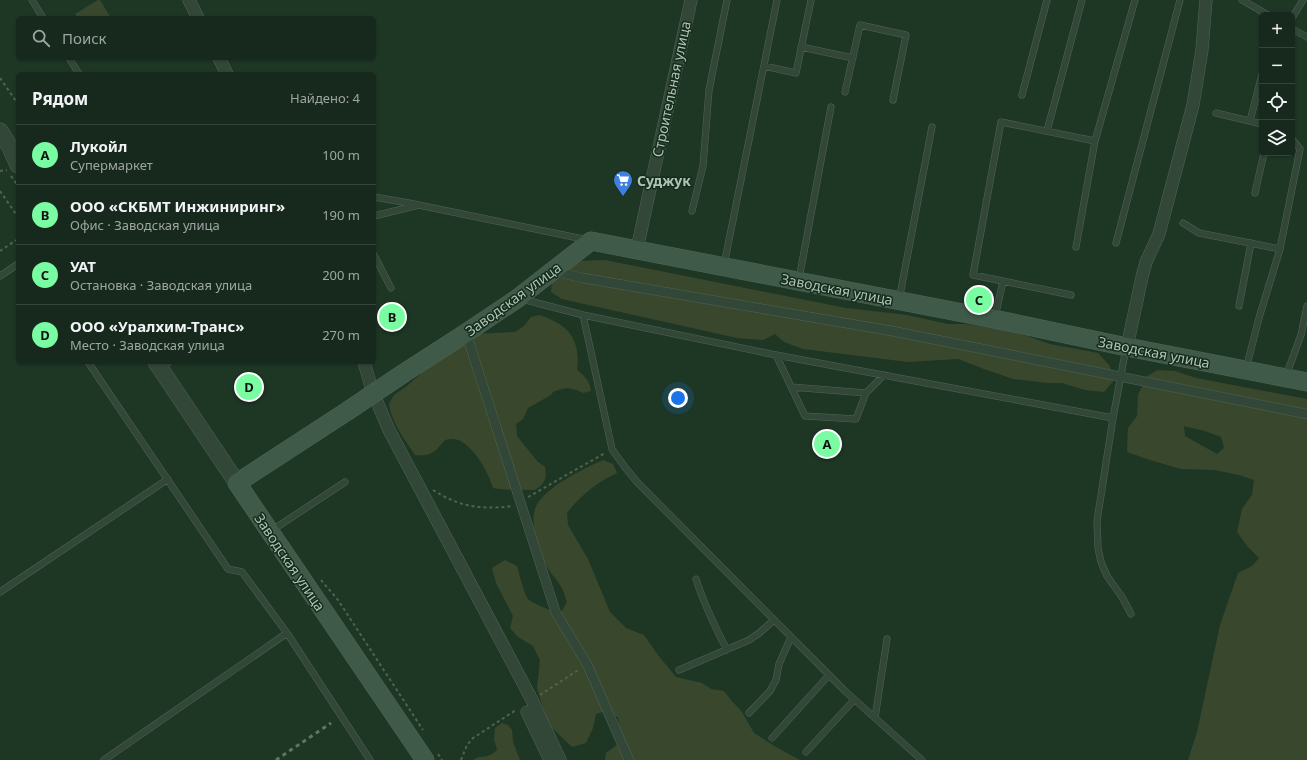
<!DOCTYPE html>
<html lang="ru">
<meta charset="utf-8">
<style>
body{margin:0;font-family:"Noto Sans",sans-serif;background:#233529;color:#f1f3f6}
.controls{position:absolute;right:12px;top:12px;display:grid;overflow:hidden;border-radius:6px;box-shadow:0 1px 3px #0004}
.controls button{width:36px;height:36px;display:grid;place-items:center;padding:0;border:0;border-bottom:1px solid #35453b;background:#16291c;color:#f1f3f6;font:20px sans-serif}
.you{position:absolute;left:678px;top:398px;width:14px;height:14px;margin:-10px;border:3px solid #fff;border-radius:50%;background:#1a73e8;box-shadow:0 0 0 6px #1a73e833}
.badge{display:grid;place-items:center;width:26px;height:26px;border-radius:50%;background:#79fca2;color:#111;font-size:13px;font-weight:700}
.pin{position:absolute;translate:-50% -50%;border:2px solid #fff;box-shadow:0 1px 4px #0006}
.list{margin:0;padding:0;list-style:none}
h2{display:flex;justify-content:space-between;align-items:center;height:52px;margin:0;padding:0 16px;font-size:17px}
h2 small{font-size:13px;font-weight:400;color:#9ea6a3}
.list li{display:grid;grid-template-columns:26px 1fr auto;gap:12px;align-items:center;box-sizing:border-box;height:60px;padding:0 16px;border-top:1px solid #35453b}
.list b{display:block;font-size:15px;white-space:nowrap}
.list p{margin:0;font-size:13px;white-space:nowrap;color:#9ea6a3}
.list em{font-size:13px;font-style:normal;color:#9ea6a3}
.icon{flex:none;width:22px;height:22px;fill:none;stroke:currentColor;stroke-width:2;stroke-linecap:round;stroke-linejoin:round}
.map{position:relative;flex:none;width:1307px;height:760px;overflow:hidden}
.search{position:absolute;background:#16291c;box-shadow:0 1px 3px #0004;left:16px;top:16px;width:360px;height:44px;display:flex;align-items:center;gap:10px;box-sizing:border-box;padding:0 14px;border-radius:6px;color:#9ea6a3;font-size:15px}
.panel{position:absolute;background:#16291c;box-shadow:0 1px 3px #0004;left:16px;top:72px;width:360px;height:292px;border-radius:6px}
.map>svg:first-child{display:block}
.green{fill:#39482c;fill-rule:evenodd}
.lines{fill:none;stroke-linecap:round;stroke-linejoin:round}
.service-casing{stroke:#4f6556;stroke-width:7}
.pedestrian-casing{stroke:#4f6556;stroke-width:10}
.minor-casing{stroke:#4f6556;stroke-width:13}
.tertiary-casing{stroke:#4f6556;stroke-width:17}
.secondary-casing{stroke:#4f6556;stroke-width:19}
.path{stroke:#4f634d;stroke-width:2;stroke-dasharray:3 3;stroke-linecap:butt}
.service{stroke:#324738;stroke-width:6}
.pedestrian{stroke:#324738;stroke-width:9}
.minor{stroke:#324738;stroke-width:12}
.tertiary{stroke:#324738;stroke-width:16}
.secondary{stroke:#3f5a48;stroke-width:18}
.rail{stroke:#5c7864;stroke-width:3;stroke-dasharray:4 4;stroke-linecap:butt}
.secondary-bridge-casing{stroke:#4f6556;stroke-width:19;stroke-linecap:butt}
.secondary-bridge{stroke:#3f5a48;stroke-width:18}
.labels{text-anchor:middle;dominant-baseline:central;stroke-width:3;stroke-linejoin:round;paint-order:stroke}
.street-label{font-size:14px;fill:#abc4b3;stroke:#172b1d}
.poi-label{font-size:14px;font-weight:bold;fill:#abc4b3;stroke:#172b1d;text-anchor:start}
</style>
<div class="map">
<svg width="1307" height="760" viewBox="0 0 1307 760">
<rect width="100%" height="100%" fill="#1e3725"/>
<path class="green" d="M98,0h2l11,18h-33l-3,-4z
M605,260l241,48 61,7 41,9h17l29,4 33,8 23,8 48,9 11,12 6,14 -11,13 -19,-2 -23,-7h-15l-34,-4 -29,-10 -26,-10 -50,3 -105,-13 -19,-7 -9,-8 -12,6 -26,-2 -175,-39 -11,-7 1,-11 29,-20z
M539,315c29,9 42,24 38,55 8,6 13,11 14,21l-8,2c-13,-6 -16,-6 -30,-1l-2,3 -23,13 -5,11 -7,5 1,12 20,25 8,6c2,12 0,16 -10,23 -14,-1 -28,1 -42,-2 -4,-16 -28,-60 -49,-47 -2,2 -4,5 -6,7 -7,7 -13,8 -23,7 -11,-17 -23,-31 -26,-51l5,-9 13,-9 28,-25 38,-27 42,-2 9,-6 7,-9z
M1158,370l17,1 21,7 111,21v361h-119l9,-28 23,-107 18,-52 14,-7 7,-8 -11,-11 -11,-15 5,-23 10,-14 2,-15 -15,-5 -24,-5 -34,-1 -31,-9 -23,-8 1,-24 9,-12 1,-21 9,-19zM1184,426l21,5 16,6 3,11 -7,6 -32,-18z
M603,460l10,4 4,9c-20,9 -37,23 -50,40l1,12 20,34 22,53 16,16 18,7 14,20 18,22 26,6 9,6 13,2 7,9 11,12 12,21 22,14 24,13h-195l1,-7 16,-12 -4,-23 -9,-8 -13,4 -3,14 -7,15 -14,4 -24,-23 -11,-36 3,-28 -7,-14 -15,-9 -8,-9 3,-12 -17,-33 -4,-15 13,-8 12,6c2,7 7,28 11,33 5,5 25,12 32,15l7,-12c-2,-6 -4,-13 -7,-17 -3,-5 -8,-10 -11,-15 -8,-13 -20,-47 -14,-61 6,-20 50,-41 68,-49z
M502,723l6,2 4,5 1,12 7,18h-47c8,-6 14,0 24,-10l-3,-11 1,-11z"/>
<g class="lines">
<defs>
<path id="service" d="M32,0l11,18
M1242,0l26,15
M1292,18l11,-18
M1292,29l15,8
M801,47l52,11
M69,58l10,16
M764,66l32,7 15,-73
M845,92l15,-67 46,10 -13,65
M1022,95l25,-95
M1216,113l46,11
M1250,121l12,-47
M1047,131l35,-131
M1255,193l9,-40
M374,197l35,6 179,37
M692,211l11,-45 6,-76 18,-90
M374,216l45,-11
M1183,223l16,10 81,16
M1116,243l64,-243
M1076,247l19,-106 40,-141
M374,255l17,33
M724,265l53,-265
M0,276l18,-12
M799,279l32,-172
M1071,295l-98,-20 28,-153 94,19
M522,299l61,16 193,40 337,63
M899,300l33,-173
M1239,306l12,-63
M583,315l29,134 12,17 13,16 208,209 77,69
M995,317l8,-36
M1126,348l-13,70 -16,103 1,27 3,14 6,14 15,21 9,17
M776,355l29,61 51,3 10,-26 18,-18
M88,362l140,207 14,3 45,61 83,127
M161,368l8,-6
M1246,369l13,-51 21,-69 20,-100 -8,-10
M1286,376l15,-41 6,-29
M791,387l75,6
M271,531l74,-49
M696,579c8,25 19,48 31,71
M0,592l168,-113
M679,670l70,-30 9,-6 16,-14
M749,713l21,-22 6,-11 3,-16 12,-27
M875,718l12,-79
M772,738l57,-63
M806,752l48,-52
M104,760l183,-127"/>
<path id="pedestrian" d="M553,271l30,7 309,53 415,83
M466,333l90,280 31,51 42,96"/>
<path id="minor" d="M189,0l9,18
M219,58l8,16
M637,249l54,-249
M1127,347l15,-70 4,-15 13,-28 34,-129 9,-55 4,-50
M364,362l8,28 17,40 143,270 28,60
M527,712l23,48"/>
<path id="tertiary" d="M0,131l10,16 8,18
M156,362l81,121"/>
<path id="secondary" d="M404,373l62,-40 52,-35 73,-57 403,78 133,28 180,35
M346,412l-109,71 188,277"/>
</defs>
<use href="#service" class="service-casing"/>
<use href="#pedestrian" class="pedestrian-casing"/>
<use href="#minor" class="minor-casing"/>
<use href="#tertiary" class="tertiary-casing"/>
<use href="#secondary" class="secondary-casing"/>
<path class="path" d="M0,78l18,26
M0,171l7,-1
M11,176l7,10
M0,191l18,26
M0,251l18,-12
M433,490c26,17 49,20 80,16
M528,497l77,-44
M321,580l17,20 85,130
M540,695l40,-26
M438,754l4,6
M461,760l6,-15 6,-7 43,-28"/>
<use href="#service" class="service"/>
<use href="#pedestrian" class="pedestrian"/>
<use href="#minor" class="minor"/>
<use href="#tertiary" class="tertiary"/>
<use href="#secondary" class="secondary"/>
<path class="rail" d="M276,760l55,-37"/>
<defs>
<path id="secondary-bridge" d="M346,412l58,-39"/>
</defs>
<use href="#secondary-bridge" class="secondary-bridge-casing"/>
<use href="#secondary-bridge" class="secondary-bridge"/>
</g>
<defs>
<symbol id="supermarket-pin" viewBox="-11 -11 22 30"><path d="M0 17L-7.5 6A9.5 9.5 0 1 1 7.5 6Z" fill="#3f7fe0" stroke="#172b1d"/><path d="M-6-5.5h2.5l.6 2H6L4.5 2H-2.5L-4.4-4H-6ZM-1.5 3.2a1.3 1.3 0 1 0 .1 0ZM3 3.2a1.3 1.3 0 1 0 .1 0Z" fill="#fff"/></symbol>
</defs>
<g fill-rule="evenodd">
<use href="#supermarket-pin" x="612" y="169" width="22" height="30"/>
</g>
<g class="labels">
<g class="street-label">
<text transform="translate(671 89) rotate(-78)">Строительная улица</text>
<text transform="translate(837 289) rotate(11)">Заводская улица</text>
<text transform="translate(513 299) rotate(-36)">Заводская улица</text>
<text transform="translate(1154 352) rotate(11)">Заводская улица</text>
<text transform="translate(290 562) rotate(56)">Заводская улица</text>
</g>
<g class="poi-label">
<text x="637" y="180">Суджук</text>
</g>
</g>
</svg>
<div class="controls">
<button>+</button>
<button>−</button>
<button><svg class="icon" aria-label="locate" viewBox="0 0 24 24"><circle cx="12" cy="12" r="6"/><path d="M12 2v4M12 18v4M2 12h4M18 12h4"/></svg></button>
<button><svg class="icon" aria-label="layers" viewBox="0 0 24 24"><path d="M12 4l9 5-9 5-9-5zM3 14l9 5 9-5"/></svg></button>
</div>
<div class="you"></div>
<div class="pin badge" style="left:827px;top:444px">A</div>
<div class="pin badge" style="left:392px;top:317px">B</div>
<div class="pin badge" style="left:979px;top:300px">C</div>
<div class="pin badge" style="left:249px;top:387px">D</div>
<div class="search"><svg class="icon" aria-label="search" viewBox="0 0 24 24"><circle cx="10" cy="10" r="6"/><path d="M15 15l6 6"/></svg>Поиск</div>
<section class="panel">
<h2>Рядом<small>Найдено: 4</small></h2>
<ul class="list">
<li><span class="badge">A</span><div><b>Лукойл</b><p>Супермаркет</p></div><em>100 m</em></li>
<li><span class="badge">B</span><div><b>ООО «СКБМТ Инжиниринг»</b><p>Офис · Заводская улица</p></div><em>190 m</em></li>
<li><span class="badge">C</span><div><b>УАТ</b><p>Остановка · Заводская улица</p></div><em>200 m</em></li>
<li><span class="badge">D</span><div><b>ООО «Уралхим-Транс»</b><p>Место · Заводская улица</p></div><em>270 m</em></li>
</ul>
</section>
</div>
